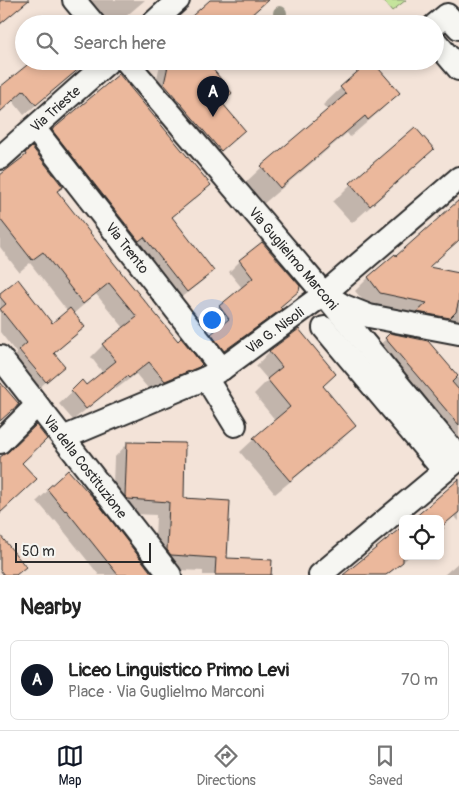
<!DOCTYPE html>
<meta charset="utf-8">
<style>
body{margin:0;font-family:Pangolin,sans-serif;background:#f2f2f2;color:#222}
.controls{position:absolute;right:15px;bottom:15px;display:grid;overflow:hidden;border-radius:8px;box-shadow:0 2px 8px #0003}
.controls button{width:45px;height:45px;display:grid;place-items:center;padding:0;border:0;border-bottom:1px solid #e0e0e0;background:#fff;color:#222;font:25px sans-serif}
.scale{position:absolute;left:15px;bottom:12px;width:136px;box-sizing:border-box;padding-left:5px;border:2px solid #2b2b2b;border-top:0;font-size:14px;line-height:18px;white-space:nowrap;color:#2b2b2b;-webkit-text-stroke:4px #f6f6f2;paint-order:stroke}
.you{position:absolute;left:211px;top:319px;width:18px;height:18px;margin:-12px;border:4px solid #fff;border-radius:50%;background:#1a73e8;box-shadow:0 0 0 8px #1a73e833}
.badge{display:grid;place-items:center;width:32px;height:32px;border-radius:50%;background:#111827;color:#fff;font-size:16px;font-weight:700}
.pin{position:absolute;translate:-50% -41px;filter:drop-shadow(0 1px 2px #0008)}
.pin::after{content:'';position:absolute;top:26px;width:18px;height:15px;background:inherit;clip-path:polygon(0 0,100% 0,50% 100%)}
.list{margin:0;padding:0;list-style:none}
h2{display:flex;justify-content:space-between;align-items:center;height:65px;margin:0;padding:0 20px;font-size:21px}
h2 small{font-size:16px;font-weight:400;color:#767676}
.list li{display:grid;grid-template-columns:32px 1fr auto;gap:15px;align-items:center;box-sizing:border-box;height:80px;margin:0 10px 10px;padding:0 10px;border:1px solid #e0e0e0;border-radius:8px}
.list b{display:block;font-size:19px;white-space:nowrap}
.list p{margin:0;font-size:16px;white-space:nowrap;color:#767676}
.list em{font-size:16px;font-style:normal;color:#767676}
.icon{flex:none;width:28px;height:28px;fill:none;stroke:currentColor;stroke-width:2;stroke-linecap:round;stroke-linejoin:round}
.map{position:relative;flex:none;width:459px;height:575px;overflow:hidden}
.search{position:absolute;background:#fff;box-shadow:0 2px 8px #0003;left:15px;right:15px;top:15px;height:55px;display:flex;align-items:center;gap:12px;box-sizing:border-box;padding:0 18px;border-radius:28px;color:#767676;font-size:19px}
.sheet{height:155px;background:#fff}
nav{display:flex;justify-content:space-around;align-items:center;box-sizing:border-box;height:70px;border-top:1px solid #e0e0e0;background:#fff;font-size:14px;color:#767676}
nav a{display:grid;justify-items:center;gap:2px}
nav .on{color:#111827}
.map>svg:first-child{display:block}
.green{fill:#c5e49c;stroke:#788864}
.shadow{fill:#0003}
.building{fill:#ebb89c;stroke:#2b2b2b}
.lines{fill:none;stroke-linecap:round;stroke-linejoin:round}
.minor-casing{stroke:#2b2b2b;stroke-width:26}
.minor{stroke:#f6f6f2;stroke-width:22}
.tree{fill:#9a9788}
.labels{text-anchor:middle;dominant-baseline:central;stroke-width:4.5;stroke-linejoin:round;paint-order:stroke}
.street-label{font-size:14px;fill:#2b2b2b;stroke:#f6f6f2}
</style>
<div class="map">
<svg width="459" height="575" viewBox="0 0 459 575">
<rect width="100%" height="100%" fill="#f3e3d8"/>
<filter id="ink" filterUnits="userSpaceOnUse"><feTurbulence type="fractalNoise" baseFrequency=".02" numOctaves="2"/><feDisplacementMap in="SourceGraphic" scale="10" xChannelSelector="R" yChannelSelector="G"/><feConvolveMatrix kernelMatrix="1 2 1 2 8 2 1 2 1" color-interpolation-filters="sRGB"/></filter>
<g filter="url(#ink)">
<path class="green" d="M383,0h23l-14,11z"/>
<path class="shadow" d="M0,0h28l-28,25z
M85,0h60l-28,24h-12z
M34,61h55l-65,54 -12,-15 -12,11v-22z
M157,61h57l-5,5 23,75 -22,20 -57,-66 7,-30z
M341,88l57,5 -18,18 -30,26 -3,-4 -85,72 -18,-21 18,-17 66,-56 -5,-6z
M415,129l18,20 -18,18 -63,56 -19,-21 18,-18z
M53,131l156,54 -11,11 -27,22 41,53 -11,11 -26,20 -134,-160z
M26,154l36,33 -6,5 122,151 22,21 -12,13 -36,16 -16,-19 -20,15 -2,-2 -41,33 -14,-16 13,-12 14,-5 17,-14 -12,-16 12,-12 21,-17 -28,-34 -23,20 11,13 -10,10 -21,17 10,12 -28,26 -25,-31 7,-7 -17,-22v-38l52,31 16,-13 -38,-49 -11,9 -19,-25v-71l15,-11z
M459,202v38l-31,28 31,6v51l-92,-20 -12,-14 13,-13 27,-22 1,1z
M262,243l36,48 -18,17v1l-10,10 -57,41 -12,-15 18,-16 -10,-12 11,-10 22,-19 -13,-16 11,-11z
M298,331l24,56 33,39 -14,14 -66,54 -35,-42 14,-13 22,-18 -22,-27 14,-14 -12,-14 13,-14z
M386,339l41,3 32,37v65l-87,-92z
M127,444l55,56 44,59 44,16h-67v-4l-45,-2 -4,-5 2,-49 -42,-2 -2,-3 2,-52z
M68,472l85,103h-54l-44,-55 -1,1 -17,-20z
M459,480v41l-5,-5 -12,10 3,2 -5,5v-14z
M403,556h7l-23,19h-42z
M459,562v13h-15z"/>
<path class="building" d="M0,0h29l-29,24z
M210,0h58l-27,24h-58z
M32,61h56l-52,44 -12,-15 -24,22v-25z
M169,61h45l-2,7 20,25 -9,11 22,26 -24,21 -57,-67z
M370,61h2l28,32 -32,27 -3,-4 -85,72 -19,-22 85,-72 -6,-7z
M119,74l92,111 -39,32 42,54 -27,21 -43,-55 -5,4 -87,-111z
M415,127l19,22 -64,57 -20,-23z
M32,147l31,40 -6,4 71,90 50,60 3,-3 21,26 -3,3 -34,14 -16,-19 -20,16 -2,-2 -41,33 -15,-18 11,-11 4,5 30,-24 -14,-17 35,-27 -28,-34 -26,21 -40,-52 -11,8 -32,-41v-44l26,-20 -1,-2z
M459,200v40l-30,27 30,6v27l-3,12 -6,6 -33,-6 10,-9 -47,-10 -12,-16 27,-23 1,2z
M262,242l38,44 -1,5 -19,16 2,2 -58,42 -13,-17 18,-15 -10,-13 34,-28 -14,-18z
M18,279l34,44 18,-15 15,19 -31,26 11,13 -19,16 -27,-32 8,-7 -27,-34 6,-5 -6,-7v-4z
M299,329l37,45 -13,12 33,40 -66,55 -37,-43 37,-31 -23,-28 15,-12 -13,-16z
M390,333l38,8 30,35 -6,6 7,8v35l-74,-87z
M0,382l19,22 -19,17z
M36,425l11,14 -25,24 15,16 -37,34v-56l9,-6z
M127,442l58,1 -1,55 46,3 -3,57 45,2 -1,15h-56l1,-17 -45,-3 -4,-5 2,-48 -41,-3 -3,-3z
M68,470l29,32 56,73h-35l-52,-65 -1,1 -18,-22z
M459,479v33l-19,16v-9h-27z
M403,526v36l-17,13h-43z
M0,535l26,32 -10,8h-12l-4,-5z"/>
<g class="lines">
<defs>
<g id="minor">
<path d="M74,0l20,24"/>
<path d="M152,24l26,-24"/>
<path d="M435,25l12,-10 12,13"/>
<path d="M435,41l24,28"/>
<path id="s1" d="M126,61l198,233 135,164"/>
<path id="s2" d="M34,128l188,241"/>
<path id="s3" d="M0,158l109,-97"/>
<path d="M331,298l13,8 25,10 90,17"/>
<path d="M324,328l120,143"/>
<path id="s4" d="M0,357l170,218"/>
<path d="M206,378l29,47"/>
<path id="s5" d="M63,438l143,-60 16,-9 102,-75 135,-116"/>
<path d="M0,442l37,-37"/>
<path d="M320,575l134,-112"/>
</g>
</defs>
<use href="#minor" class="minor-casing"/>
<use href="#minor" class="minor"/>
</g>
<circle class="tree" cx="280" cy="13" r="7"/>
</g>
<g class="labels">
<g class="street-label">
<text stroke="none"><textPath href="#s3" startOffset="74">Via Trieste</textPath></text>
<text stroke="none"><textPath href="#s2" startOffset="152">Via Trento</textPath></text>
<text stroke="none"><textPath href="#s1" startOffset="259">Via Guglielmo Marconi</textPath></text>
<text stroke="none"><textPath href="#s5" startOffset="239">Via G. Nisoli</textPath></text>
<text stroke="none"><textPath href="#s4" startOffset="139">Via della Costituzione</textPath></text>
</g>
</g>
</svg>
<div class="controls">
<button><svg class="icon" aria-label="locate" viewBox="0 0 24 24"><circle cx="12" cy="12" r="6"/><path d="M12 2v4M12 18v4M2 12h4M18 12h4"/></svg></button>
</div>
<div class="scale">50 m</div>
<div class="you"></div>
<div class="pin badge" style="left:213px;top:117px">A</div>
<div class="search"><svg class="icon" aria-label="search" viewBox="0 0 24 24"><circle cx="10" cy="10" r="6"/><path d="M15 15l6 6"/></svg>Search here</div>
</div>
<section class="sheet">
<h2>Nearby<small></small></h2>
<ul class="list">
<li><span class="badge">A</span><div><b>Liceo Linguistico Primo Levi</b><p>Place · Via Guglielmo Marconi</p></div><em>70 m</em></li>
</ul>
</section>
<nav>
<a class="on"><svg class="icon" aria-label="map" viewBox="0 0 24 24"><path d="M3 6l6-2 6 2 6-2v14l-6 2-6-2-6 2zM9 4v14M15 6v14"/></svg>Map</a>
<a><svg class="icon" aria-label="directions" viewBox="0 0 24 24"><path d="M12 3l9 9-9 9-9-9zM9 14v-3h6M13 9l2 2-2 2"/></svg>Directions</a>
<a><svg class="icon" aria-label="saved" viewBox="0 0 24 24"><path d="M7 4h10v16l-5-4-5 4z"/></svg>Saved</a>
</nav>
